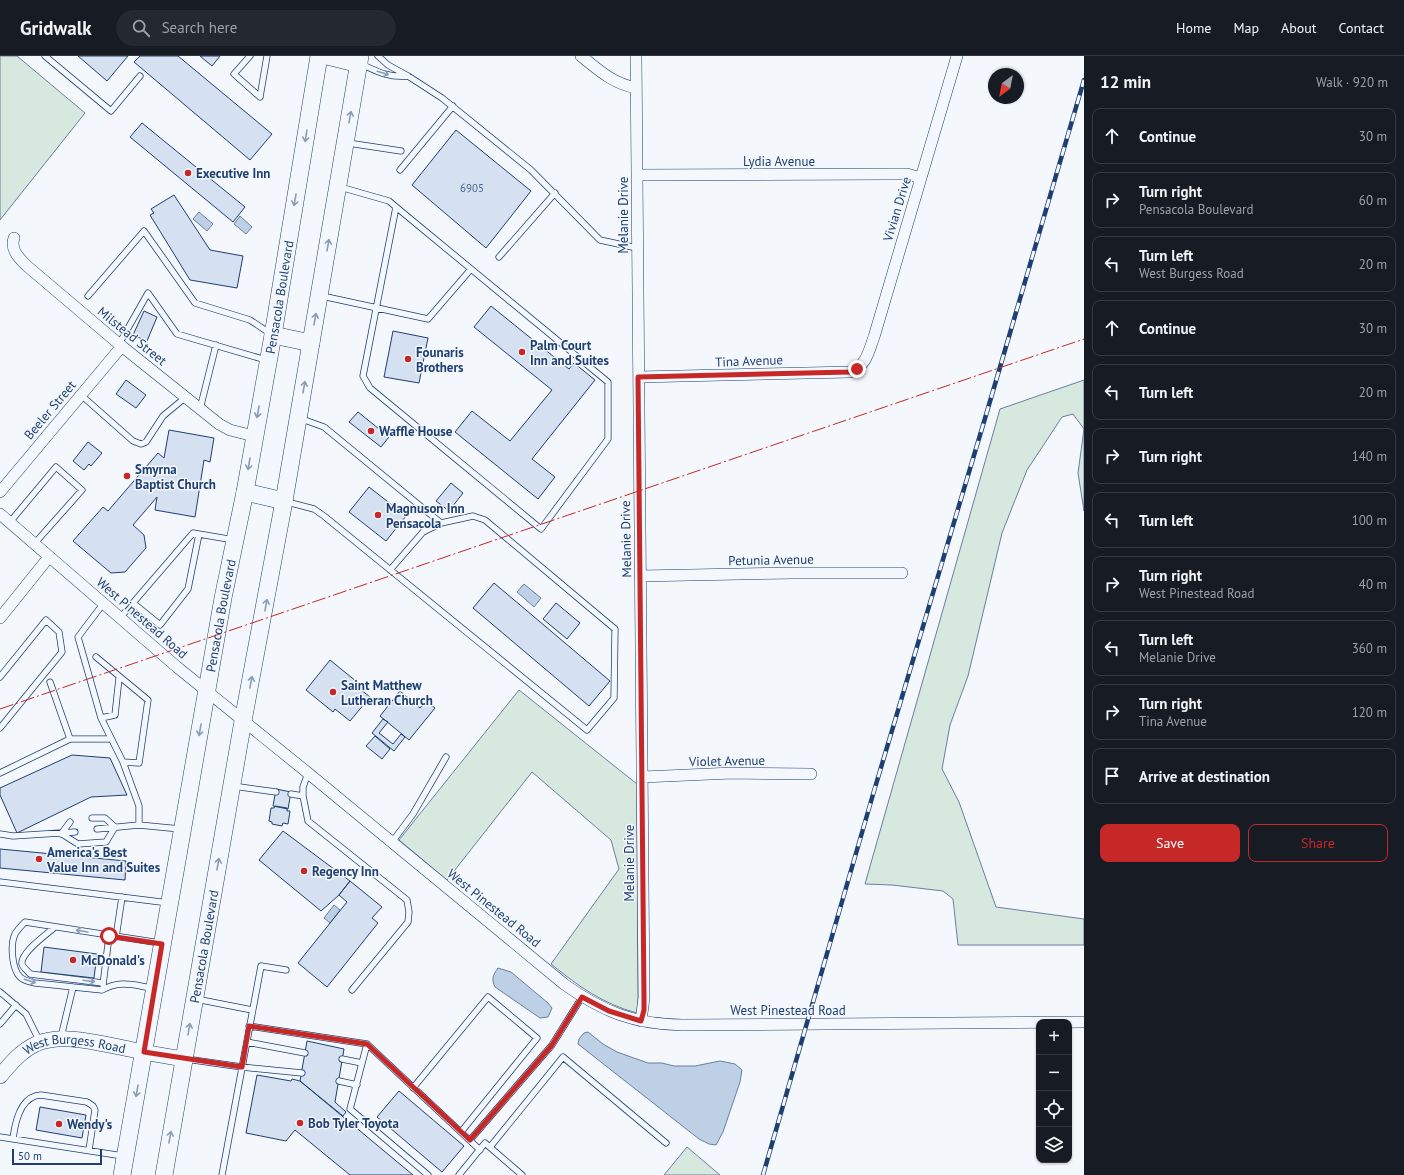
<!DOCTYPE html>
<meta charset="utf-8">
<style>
body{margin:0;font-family:"PT Sans",sans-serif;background:#242831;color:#f1f3f6}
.controls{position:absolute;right:12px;bottom:12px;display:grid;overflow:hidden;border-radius:8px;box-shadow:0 1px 3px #0004}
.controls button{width:36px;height:36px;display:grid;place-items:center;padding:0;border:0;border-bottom:1px solid #363941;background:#171b24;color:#f1f3f6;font:20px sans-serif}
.compass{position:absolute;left:988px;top:12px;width:36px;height:36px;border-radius:50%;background:#171b24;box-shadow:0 1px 3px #0004;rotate:212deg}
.scale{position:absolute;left:12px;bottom:10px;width:90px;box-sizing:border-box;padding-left:4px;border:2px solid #1d3f73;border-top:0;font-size:11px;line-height:14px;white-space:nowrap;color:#1d3f73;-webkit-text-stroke:3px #f4f7fb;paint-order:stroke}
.stop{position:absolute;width:12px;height:12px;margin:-9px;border:3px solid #c62828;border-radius:50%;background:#fff}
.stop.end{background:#c62828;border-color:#fff;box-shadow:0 1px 4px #0008}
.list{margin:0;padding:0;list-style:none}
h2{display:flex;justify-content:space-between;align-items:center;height:52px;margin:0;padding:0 16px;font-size:17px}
h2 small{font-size:13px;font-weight:400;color:#9ea1a6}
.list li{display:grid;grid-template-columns:26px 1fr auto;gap:12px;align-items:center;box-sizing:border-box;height:56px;margin:0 8px 8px;padding:0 8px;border:1px solid #363941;border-radius:8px}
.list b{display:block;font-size:15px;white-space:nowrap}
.list p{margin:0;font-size:13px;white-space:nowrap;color:#9ea1a6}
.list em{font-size:13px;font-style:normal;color:#9ea1a6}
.actions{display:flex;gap:8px;padding:12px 16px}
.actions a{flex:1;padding:9px 0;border:1px solid #c62828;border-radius:8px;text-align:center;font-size:14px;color:#c62828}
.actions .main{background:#c62828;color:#fff}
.icon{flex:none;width:22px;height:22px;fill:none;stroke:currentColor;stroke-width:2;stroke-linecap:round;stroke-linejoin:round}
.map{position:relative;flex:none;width:1084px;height:1119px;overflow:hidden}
header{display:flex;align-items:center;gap:24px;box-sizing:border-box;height:56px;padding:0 20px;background:#171b24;border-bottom:1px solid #363941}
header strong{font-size:19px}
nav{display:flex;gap:22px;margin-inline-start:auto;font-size:14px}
.search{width:280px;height:36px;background:#242831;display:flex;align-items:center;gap:10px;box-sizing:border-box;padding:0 14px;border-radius:22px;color:#9ea1a6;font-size:15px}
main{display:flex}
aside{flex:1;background:#171b24}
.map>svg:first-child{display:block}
.green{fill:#d7e8df;stroke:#687fa3}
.water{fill:#bed0e5;stroke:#687fa3}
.building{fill:#d5e0f0;stroke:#1d3f73}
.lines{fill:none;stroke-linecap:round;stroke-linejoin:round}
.lane-casing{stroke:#1d3f73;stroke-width:7}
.street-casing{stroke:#1d3f73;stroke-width:12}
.secondary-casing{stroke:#1d3f73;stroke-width:16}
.primary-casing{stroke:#1d3f73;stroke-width:18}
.lane{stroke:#f4f7fb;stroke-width:5.5}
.street{stroke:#f4f7fb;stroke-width:11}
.secondary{stroke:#f4f7fb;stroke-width:15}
.primary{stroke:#f4f7fb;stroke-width:17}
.rail-casing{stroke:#1d3f73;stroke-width:4.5}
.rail{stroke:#f4f7fb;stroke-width:3;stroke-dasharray:9;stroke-linecap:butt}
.power{stroke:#c62828;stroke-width:1;stroke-dasharray:14 3 2 3;stroke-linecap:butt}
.oneway{stroke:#889bb7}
.route{stroke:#c62828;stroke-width:5}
.poi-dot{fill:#c62828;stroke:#f4f7fb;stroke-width:1.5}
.labels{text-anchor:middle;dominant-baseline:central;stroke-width:3;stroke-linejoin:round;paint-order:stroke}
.number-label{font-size:11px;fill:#4b6792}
.street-label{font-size:13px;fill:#1d3f73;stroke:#f4f7fb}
.poi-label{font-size:13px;font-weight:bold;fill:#1d3f73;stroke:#f4f7fb;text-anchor:start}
</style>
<header>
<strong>Gridwalk</strong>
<div class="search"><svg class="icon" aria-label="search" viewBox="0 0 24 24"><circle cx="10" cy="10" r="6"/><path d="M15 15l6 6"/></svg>Search here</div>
<nav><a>Home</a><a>Map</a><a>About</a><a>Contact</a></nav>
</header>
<main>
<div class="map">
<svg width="1084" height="1119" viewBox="0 0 1084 1119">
<rect width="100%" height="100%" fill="#f4f7fb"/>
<path class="green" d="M0,0h17l68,57 -85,107z
M1084,324v131l-6,-38 6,-44 -11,-15 -11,3 -35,53 -25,63 -34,143 -18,49 -8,44 17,33 37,105 88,12v26h-126l-5,-46 -10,-8 -51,-6 -27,-1 135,-475z
M519,634l118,94 1,215 -1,14c-34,-9 -59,-27 -86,-49l68,-95 -8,-29 -79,-68 -85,108 -48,-40z
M687,1091l33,28h-56z"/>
<path class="water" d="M199,156l14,12 -6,7 -14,-12z
M240,160l12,11 -6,7 -12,-10z
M524,528l17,14 -7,9 -17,-15z
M334,849l6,5 -10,13 -6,-5z
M498,912l13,4 37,31 4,5 -4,9 -8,1 -45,-31c-4,-8 -2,-12 3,-19z
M588,976l15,12 14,8 31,11h14l12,3h21l25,-5 15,3 7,6 -2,12 -17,50 -7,13 -7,-1 -10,-5 -121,-95 1,-5 5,-6z"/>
<path class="building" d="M78,0h50l-21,25z
M140,0h38l94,78 -22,26 -116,-98z
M200,0h20l-8,10z
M142,67l103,84 -12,15 -103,-85z
M456,74l75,61 -45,57 -74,-63z
M174,139l36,55 33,6 -6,32 -47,-8 -40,-65 4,-2 -3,-4z
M491,250l78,63 5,-6 21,17 -63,79 23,18 -17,22 -83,-67 17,-21 38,30 42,-51 -78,-63z
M144,255l13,6 -10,24 -14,-6z
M393,275l35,7 -9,45 -35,-6z
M126,324l20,15 -10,13 -20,-14z
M358,356l31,25 -8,10 -32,-25z
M169,374l45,8 -4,24 -6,-2 -9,57 -40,-7 2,-13 -24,28 11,10 2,13 -21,24 -14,1 -38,-32 30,-34 5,4 50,-58 6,5z
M88,386l14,11 -11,13 -2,-2 -5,6 -11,-9z
M451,427l12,10 -14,18 -13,-10z
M369,431l37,29 -20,25 -37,-29z
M494,527l116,98 -21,25 -116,-98z
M556,547l24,20 -13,16 -24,-20z
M330,604l27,22 -2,3 15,12 -20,24 -15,-12 -2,3 -27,-22z
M400,635l20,17 6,-7 9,7 -26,32 -29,-24z
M383,663l5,3 -9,11 14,11 8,-10 4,3 -11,14 -22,-18z
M375,680l15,13 -8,10 -16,-13z
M72,699l38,3 17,37 -36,2 -74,36 -17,-38v-7z
M276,733l15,3 -3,17 -15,-3z
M275,750l12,2v3h3l-2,13 -5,-1 -1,3 -10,-2v-2l-3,-1 2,-13h3z
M283,775l67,50 -11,14 -18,16 -62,-51z
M0,793l126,12 -1,19 -125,-12z
M350,825l32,26 -10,11 6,5 -51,64 -29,-24 49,-61 -8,-7z
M44,891l53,7 -3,24 -53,-6z
M307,985l37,8 -9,53 11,10 -3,4 -43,-35z
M257,1019l34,6 1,-2 8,2 113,94h-63l-55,-45 -9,11 -40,-8z
M399,1035l65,55 -22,26 -65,-55z
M40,1051l46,8 -4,23 -46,-8z"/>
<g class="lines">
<defs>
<path id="lane" d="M45,0l66,55 29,-35
M250,0l-16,18 26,23
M378,0l10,9 20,11 34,22 89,72 69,70 37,8
M361,8c17,8 28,14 47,12
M260,41l7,-41
M348,87l53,8
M400,114l53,-64
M340,131l49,14 7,6 212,175v57l-67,90 -171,-141 -7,-12 33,-169
M499,201l56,-64
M88,240l56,-65 51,72 55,17 21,14
M322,240l106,23 43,-50
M119,288l29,-51 29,41 89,26
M81,339l52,46 8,3 5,-2 17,-26 23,-19
M200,353l16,-64
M299,362l25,9 117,96
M287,446l27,7 10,7 263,214 27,-32 1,-69 -130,-109 -12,-4 -32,7 -18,9 -33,38
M10,466l46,-55 26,23 -47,53
M133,547l27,22 28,-36 11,-55
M120,562l73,-85 41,7
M96,601l52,43 -9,63 -16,-1
M0,621l46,-57 13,12 3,20 -62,76
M119,622l-4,37 -14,3 22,44 16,44v19
M50,626l20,57
M101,662l-23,-81 25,-33
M0,717l70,-34h41
M308,717l-5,14v9l5,25 99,79 2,12 -1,10 -56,68
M233,730l43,6
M291,738l12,2
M92,762h13l10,9
M97,773l42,-4 41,4
M0,778l13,2 62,-4
M61,778l9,-12
M62,778l16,10 28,-2 9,-15
M392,786l21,-28 33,-57
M0,826l169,21
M55,871c-8,7 -35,26 -33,37 1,4 6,7 8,10l73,9
M116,881l6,-40
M103,929l6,-49
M152,932c-19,-3 -32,-8 -50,2l-67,-7c-5,-1 -11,-2 -15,-6 -8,-8 -10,-32 -5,-43 3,-5 6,-8 10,-12l135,21
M0,936l26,22 14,28
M196,943l56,11
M0,968l16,-19
M249,970l118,18 113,106
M61,981l12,-50
M247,986l58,11
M367,988l-17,65 78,66
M186,1003l56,8 60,6
M342,1003l20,4
M339,1025l18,4
M413,1032l75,-91 49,41 -76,94
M0,1081l123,19
M13,1083c2,-17 7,-43 28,-44l46,7 6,4 2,4 -6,40
M470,1084l82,-95 30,-48
M490,1091l73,-90 103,86
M222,1119l39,-209 25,4
M459,1119l26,-32 37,32"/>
<path id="street" d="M581,0c19,15 31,27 55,32
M636,0l8,942 -3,23
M637,119l252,-1h18l14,4
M14,182c-4,12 5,20 13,28l92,78 100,80 11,6 24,6
M639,321l211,-5c17,-7 18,-19 24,-35l83,-281
M0,436l122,-146
M0,458l177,153 131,106 256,211c39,28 70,40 118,41l402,-3
M640,520l153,-3h109
M0,562l49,-61
M643,721l89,-4 79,1"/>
<g id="secondary">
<path id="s1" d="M0,1020c11,-13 21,-25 36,-32 28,-12 65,0 93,5 18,4 36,7 55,10"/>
</g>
<g id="primary">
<path d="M327,0l32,8"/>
<path d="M273,279l38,8"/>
<path d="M245,436l39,9"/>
<path id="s2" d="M122,1119l101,-577 22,-106 28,-157 46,-279"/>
<path id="s3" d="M164,1119l79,-454 41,-220 76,-445"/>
</g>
</defs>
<use href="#lane" class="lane-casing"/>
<use href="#street" class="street-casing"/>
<use href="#secondary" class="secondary-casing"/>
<use href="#primary" class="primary-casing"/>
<use href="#lane" class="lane"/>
<use href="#street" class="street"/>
<use href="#secondary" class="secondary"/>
<use href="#primary" class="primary"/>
<defs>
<path id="rail" d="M763,1119l111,-384 112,-376 98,-335"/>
</defs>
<use href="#rail" class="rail-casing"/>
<use href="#rail" class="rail"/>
<path class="power" d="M0,653l1084,-370"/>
</g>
<defs><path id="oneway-shaft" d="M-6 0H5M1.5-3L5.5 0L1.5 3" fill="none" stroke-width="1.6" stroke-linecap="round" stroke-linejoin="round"/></defs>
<g class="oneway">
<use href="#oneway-shaft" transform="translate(383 17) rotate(17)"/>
<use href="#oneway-shaft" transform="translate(350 61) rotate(-80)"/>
<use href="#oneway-shaft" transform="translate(306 80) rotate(99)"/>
<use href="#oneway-shaft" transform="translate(295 144) rotate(100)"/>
<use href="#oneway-shaft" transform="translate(328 189) rotate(-80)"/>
<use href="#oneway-shaft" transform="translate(315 263) rotate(-80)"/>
<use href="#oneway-shaft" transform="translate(304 331) rotate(-80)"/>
<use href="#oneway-shaft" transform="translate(258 356) rotate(101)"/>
<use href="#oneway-shaft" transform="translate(249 408) rotate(99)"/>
<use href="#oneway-shaft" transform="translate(266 549) rotate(-80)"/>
<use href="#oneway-shaft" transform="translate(251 626) rotate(-79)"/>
<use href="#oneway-shaft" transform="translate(200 674) rotate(100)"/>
<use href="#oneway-shaft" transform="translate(218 808) rotate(-80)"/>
<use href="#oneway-shaft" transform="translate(82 875) rotate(-171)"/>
<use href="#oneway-shaft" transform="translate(30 925) rotate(17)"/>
<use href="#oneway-shaft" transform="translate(89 925) rotate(7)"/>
<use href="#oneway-shaft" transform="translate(189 973) rotate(-80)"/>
<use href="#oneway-shaft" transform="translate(137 1035) rotate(100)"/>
<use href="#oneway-shaft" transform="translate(170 1081) rotate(-80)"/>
</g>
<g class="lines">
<path class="route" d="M109,880l53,8 -18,108 98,15 7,-41 118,18 103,96 82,-95 30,-48 27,14 32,10 3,-11v-12l-6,-621 212,-5 7,-3"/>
</g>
<g class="poi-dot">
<circle cx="188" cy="117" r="4"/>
<circle cx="522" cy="296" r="4"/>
<circle cx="408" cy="303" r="4"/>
<circle cx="371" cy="375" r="4"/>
<circle cx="127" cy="420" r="4"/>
<circle cx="378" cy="459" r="4"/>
<circle cx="333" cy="636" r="4"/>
<circle cx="39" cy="803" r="4"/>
<circle cx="304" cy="815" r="4"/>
<circle cx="73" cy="904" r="4"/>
<circle cx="300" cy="1067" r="4"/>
<circle cx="59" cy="1068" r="4"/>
</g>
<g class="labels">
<g class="number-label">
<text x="472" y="132">6905</text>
</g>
<g class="street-label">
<text x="779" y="105">Lydia Avenue</text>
<text transform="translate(897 153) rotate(-73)">Vivian Drive</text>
<text transform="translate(623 159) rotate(-90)">Melanie Drive</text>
<text stroke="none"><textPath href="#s2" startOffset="892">Pensacola Boulevard</textPath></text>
<text transform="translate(132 280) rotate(39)">Milstead Street</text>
<text transform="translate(749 305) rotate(-2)">Tina Avenue</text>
<text transform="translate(50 354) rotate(-50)">Beeler Street</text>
<text transform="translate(626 483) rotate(-91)">Melanie Drive</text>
<text transform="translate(771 504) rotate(-1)">Petunia Avenue</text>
<text stroke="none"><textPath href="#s2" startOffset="568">Pensacola Boulevard</textPath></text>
<text transform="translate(142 562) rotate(41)">West Pinestead Road</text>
<text transform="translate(727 705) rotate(-1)">Violet Avenue</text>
<text transform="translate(629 807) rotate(-90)">Melanie Drive</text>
<text transform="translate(494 852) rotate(39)">West Pinestead Road</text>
<text stroke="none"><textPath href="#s3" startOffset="232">Pensacola Boulevard</textPath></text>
<text x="788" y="954">West Pinestead Road</text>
<text stroke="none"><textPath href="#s1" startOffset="87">West Burgess Road</textPath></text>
</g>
<g class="poi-label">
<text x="196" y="117">Executive Inn</text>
<text x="530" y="289">Palm Court<tspan x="530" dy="15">Inn and Suites</tspan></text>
<text x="416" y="296">Founaris<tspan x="416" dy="15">Brothers</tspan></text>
<text x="379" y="375">Waffle House</text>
<text x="135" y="413">Smyrna<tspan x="135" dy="15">Baptist Church</tspan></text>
<text x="386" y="452">Magnuson Inn<tspan x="386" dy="15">Pensacola</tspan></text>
<text x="341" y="629">Saint Matthew<tspan x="341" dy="15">Lutheran Church</tspan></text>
<text x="47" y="796">America's Best<tspan x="47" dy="15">Value Inn and Suites</tspan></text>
<text x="312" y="815">Regency Inn</text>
<text x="81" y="904">McDonald's</text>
<text x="308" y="1067">Bob Tyler Toyota</text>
<text x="67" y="1068">Wendy's</text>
</g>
</g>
</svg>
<div class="controls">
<button>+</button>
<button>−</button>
<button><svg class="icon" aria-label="locate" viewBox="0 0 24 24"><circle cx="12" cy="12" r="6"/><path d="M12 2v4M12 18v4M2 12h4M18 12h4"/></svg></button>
<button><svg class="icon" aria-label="layers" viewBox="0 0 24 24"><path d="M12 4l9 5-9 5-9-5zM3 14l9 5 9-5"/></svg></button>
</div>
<svg class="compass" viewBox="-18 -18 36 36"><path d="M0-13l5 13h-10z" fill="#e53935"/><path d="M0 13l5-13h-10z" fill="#9ea1a6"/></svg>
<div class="scale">50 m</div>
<div class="stop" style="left:109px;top:880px"></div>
<div class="stop end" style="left:857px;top:313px"></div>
</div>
<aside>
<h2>12 min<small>Walk · 920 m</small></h2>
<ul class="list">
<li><svg class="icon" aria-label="ahead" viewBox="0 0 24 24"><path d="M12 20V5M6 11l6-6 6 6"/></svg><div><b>Continue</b></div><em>30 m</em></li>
<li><svg class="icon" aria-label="right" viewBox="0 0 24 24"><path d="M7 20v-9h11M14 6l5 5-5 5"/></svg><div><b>Turn right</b><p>Pensacola Boulevard</p></div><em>60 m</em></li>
<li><svg class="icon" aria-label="left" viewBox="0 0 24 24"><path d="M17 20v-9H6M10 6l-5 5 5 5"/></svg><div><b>Turn left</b><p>West Burgess Road</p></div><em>20 m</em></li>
<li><svg class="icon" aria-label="ahead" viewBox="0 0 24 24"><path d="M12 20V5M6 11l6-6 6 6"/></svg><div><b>Continue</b></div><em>30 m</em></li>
<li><svg class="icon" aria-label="left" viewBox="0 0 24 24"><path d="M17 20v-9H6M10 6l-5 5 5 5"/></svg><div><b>Turn left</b></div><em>20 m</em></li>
<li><svg class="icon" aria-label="right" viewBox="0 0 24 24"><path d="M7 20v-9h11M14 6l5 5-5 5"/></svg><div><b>Turn right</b></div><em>140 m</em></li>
<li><svg class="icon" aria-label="left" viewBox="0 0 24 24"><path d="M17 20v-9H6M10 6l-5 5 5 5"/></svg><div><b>Turn left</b></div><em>100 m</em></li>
<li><svg class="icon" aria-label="right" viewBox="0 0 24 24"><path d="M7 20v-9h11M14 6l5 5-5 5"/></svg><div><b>Turn right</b><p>West Pinestead Road</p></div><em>40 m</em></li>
<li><svg class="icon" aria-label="left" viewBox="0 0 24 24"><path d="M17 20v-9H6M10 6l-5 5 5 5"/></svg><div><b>Turn left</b><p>Melanie Drive</p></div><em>360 m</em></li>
<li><svg class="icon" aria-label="right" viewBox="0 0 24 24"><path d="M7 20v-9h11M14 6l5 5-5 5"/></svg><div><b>Turn right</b><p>Tina Avenue</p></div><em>120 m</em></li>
<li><svg class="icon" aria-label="arrive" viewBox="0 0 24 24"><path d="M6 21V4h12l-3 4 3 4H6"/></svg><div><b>Arrive at destination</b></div></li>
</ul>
<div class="actions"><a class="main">Save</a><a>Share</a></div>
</aside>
</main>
